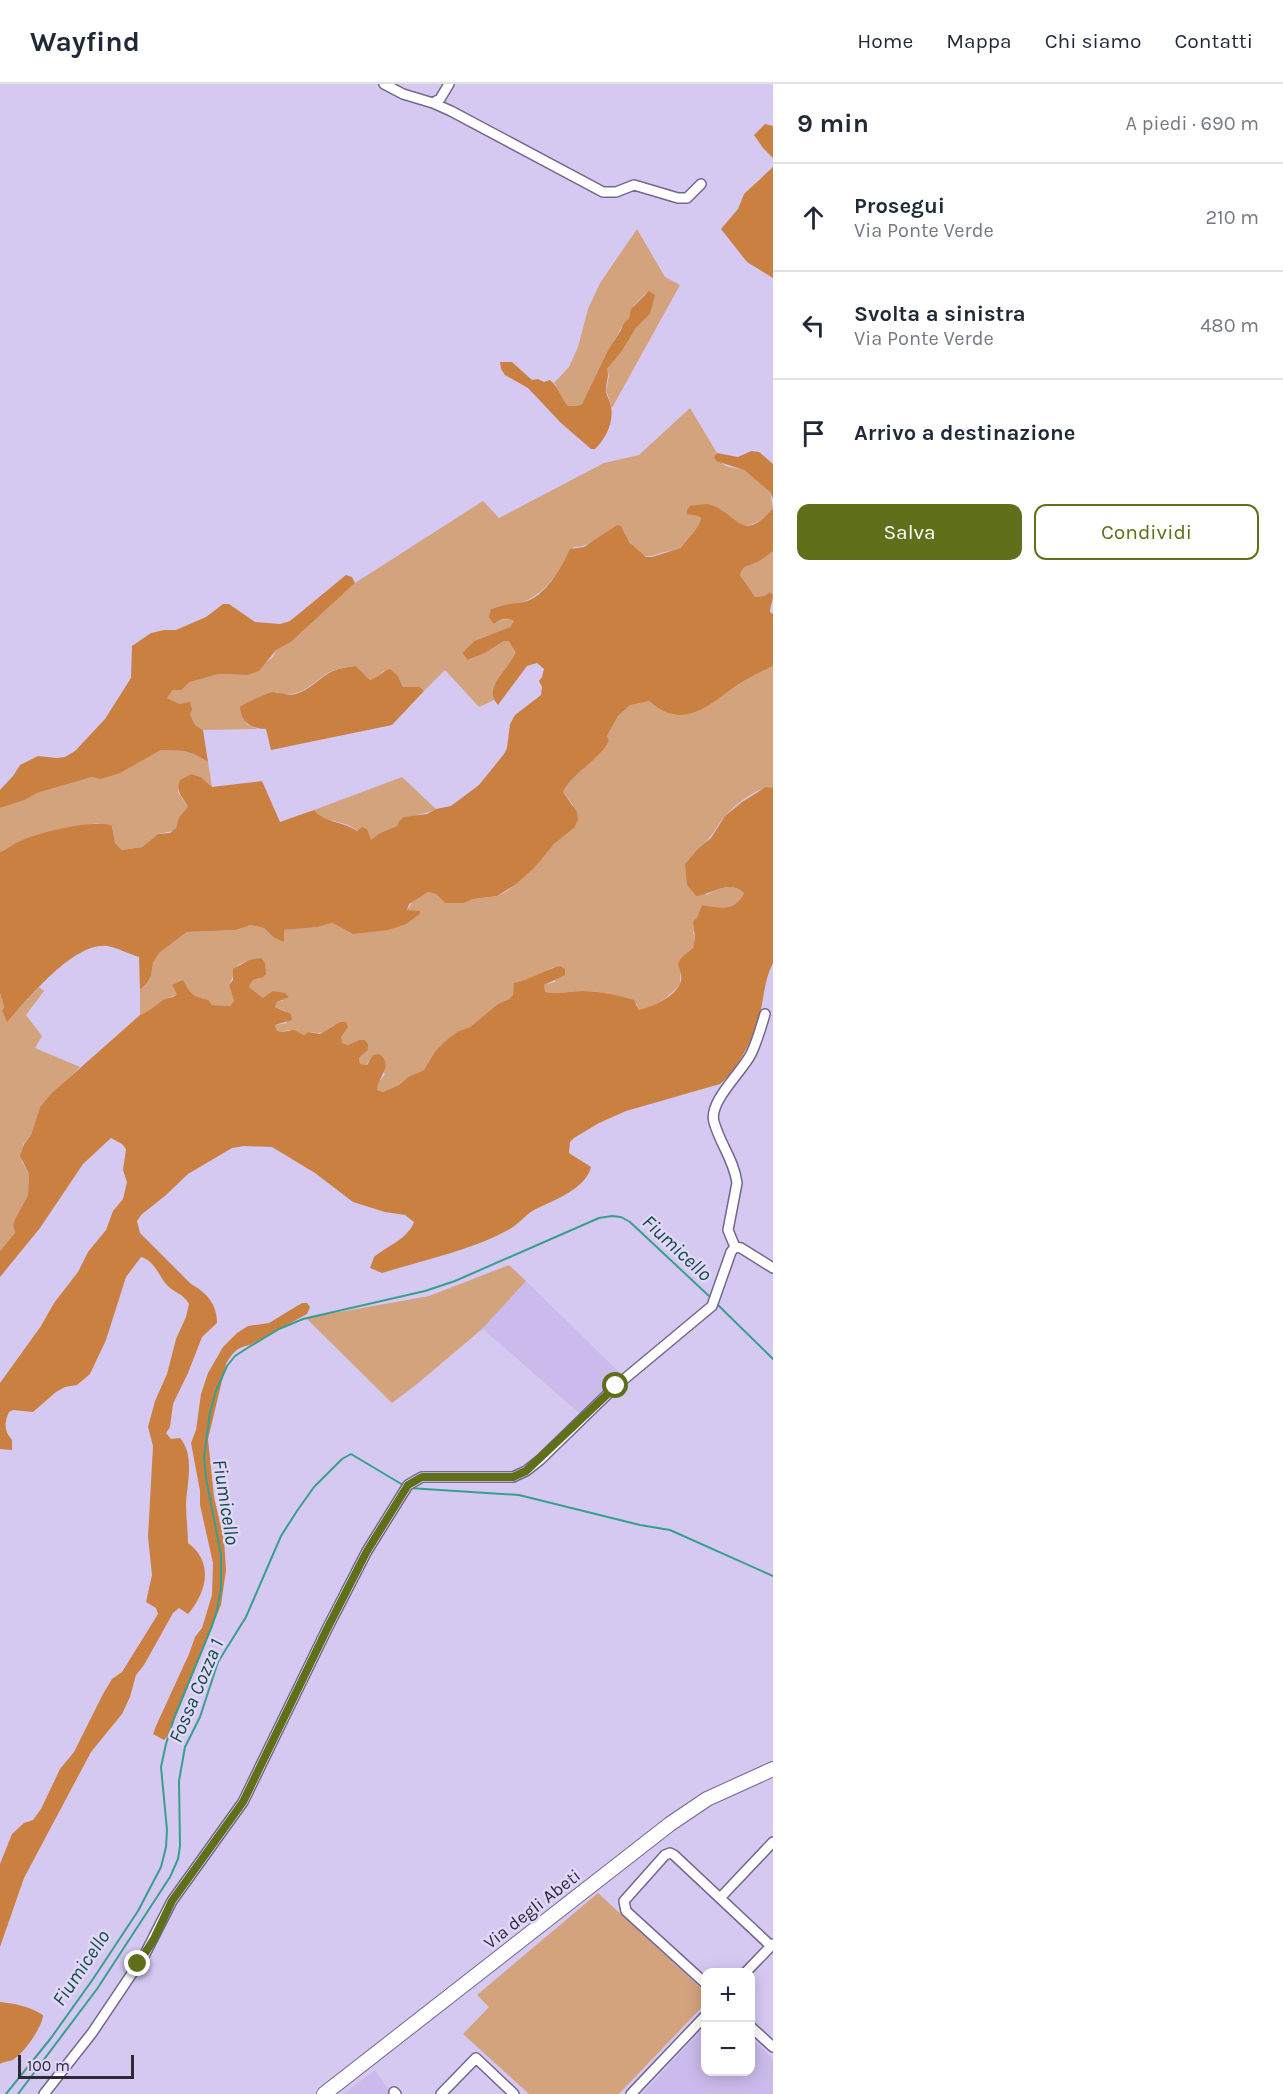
<!DOCTYPE html>
<html lang="it">
<meta charset="utf-8">
<style>
body{margin:0;font-family:Karla,sans-serif;background:#f2f2f3;color:#1f2937}
.controls{position:absolute;right:18px;bottom:18px;display:grid;overflow:hidden;border-radius:12px;box-shadow:0 3px 15px #0003}
.controls button{width:54px;height:54px;display:grid;place-items:center;padding:0;border:0;border-bottom:2px solid #e0e1e3;background:#fff;color:#1f2937;font:30px sans-serif}
.scale{position:absolute;left:18px;bottom:15px;width:116px;box-sizing:border-box;padding-left:6px;border:3px solid #2e2939;border-top:0;font-size:16px;line-height:21px;white-space:nowrap;color:#2e2939;-webkit-text-stroke:4px #e1d7f9;paint-order:stroke}
.stop{position:absolute;width:18px;height:18px;margin:-14px;border:4px solid #606f1a;border-radius:50%;background:#fff}
.stop.end{background:#606f1a;border-color:#fff;box-shadow:0 2px 6px #0008}
.list{margin:0;padding:0;list-style:none}
h2{display:flex;justify-content:space-between;align-items:center;height:78px;margin:0;padding:0 24px;font-size:26px}
h2 small{font-size:20px;font-weight:400;color:#747a83}
.list li{display:grid;grid-template-columns:39px 1fr auto;gap:18px;align-items:center;box-sizing:border-box;height:108px;padding:0 24px;border-top:2px solid #e0e1e3}
.list b{display:block;font-size:22px;white-space:nowrap}
.list p{margin:0;font-size:20px;white-space:nowrap;color:#747a83}
.list em{font-size:20px;font-style:normal;color:#747a83}
.actions{display:flex;gap:12px;padding:18px 24px}
.actions a{flex:1;padding:14px 0;border:2px solid #606f1a;border-radius:12px;text-align:center;font-size:21px;color:#606f1a}
.actions .main{background:#606f1a;color:#fff}
.icon{flex:none;width:33px;height:33px;fill:none;stroke:currentColor;stroke-width:2;stroke-linecap:round;stroke-linejoin:round}
.map{position:relative;flex:none;width:773px;height:2010px;overflow:hidden}
header{display:flex;align-items:center;gap:36px;box-sizing:border-box;height:84px;padding:0 30px;background:#fff;border-bottom:2px solid #e0e1e3}
header strong{font-size:28px}
nav{display:flex;gap:33px;margin-inline-start:auto;font-size:21px}
main{display:flex}
aside{flex:1;background:#fff}
.map>svg:first-child{display:block}
.built{fill:#cbbbec}
.green{fill:#d3a37d}
.forest{fill:#ca8040}
.lines{fill:none;stroke-linecap:round;stroke-linejoin:round}
.stream{stroke:#399f8d;stroke-width:2}
.street-casing{stroke:#74678d;stroke-width:12}
.secondary-casing{stroke:#74678d;stroke-width:16}
.street{stroke:#fff;stroke-width:9}
.secondary{stroke:#fff;stroke-width:14}
.route{stroke:#606f1a;stroke-width:8}
.labels{text-anchor:middle;dominant-baseline:central;stroke-width:5;stroke-linejoin:round;paint-order:stroke}
.street-label{font-size:18px;fill:#2e2939;stroke:#e1d7f9}
.water-label{font-size:20px;font-style:italic;fill:#104b41;stroke:#e1d7f9}
</style>
<header>
<strong>Wayfind</strong>
<nav><a>Home</a><a>Mappa</a><a>Chi siamo</a><a>Contatti</a></nav>
</header>
<main>
<div class="map">
<svg width="773" height="2010" viewBox="0 0 773 2010">
<rect width="100%" height="100%" fill="#d5c9f2"/>
<path class="built" d="M526,1197l97,95 -43,38 -98,-86z
M705,1942l1,46h44l1,-34 22,21v35h-131z
M375,1986l17,24h-49z"/>
<path class="green" d="M637,145l28,48 15,8 -68,123 -6,-18 3,-14 -2,-7 15,-18 14,-23 14,-14 3,-15 -8,-5 -11,11 -5,13 -6,6 -11,21 -5,7 -25,52 -5,2h-9l-10,-12 -2,-9 -2,-2 15,-16 9,-20 10,-38 12,-26z
M690,324l27,45 -3,4 12,9 18,4 26,22 3,16c-14,17 -31,26 -46,6l-34,1 6,1 2,2c-2,11 -14,20 -20,30 -7,3 -16,3 -23,6 -15,6 -22,-1 -30,-15 -3,-6 -5,-12 -11,-14 -14,9 -26,22 -43,22 -6,6 -7,13 -12,20 -9,12 -20,26 -34,33 -9,5 -24,3 -37,9l3,15c8,-5 12,-6 20,-3l-4,6 -36,14 -12,12 7,7 16,-7 19,-12h5c18,20 -19,36 -15,59l-15,7 -34,-37 -21,21 -4,-4h-17l-5,-11 -15,-5 -8,8 -5,1 -14,-14c-8,1 -17,2 -24,5 -21,10 -30,30 -56,21l-30,32 12,5 -55,1 -8,-5 -5,-11 -10,-10 -13,-6 6,-8 8,-1 9,-7 29,-8 29,1 25,-18 3,-7 15,-8 64,-59 128,-82 16,17 105,-55 35,-8z
M773,467v44l-3,-3 -6,4 -9,1 -15,-22c3,-10 7,-8 15,-12 6,-2 13,-8 18,-12z
M773,582v122c-15,-2 -37,16 -48,28 -10,12 -12,21 -26,32l7,47c14,-7 25,-13 38,-2 -9,19 -23,15 -42,12l-9,28 2,5 -2,11 -12,9 -1,27c-12,12 -24,22 -41,25l-2,-6c-19,-8 -35,-14 -55,-13 -13,0 -25,4 -38,1l-1,-7 12,-3 -1,-15 -28,14 -11,2 -2,12 -4,4 -11,5 -28,23 -11,4 -23,19 -12,20 -16,7 -9,8 -16,7 -6,-2v-6l8,-10 -15,-14 -4,5 -6,-1 -1,-6 9,-8v-6l-3,-4h-6l-11,5 -6,-2 -8,-18c-9,8 -13,9 -25,7l-5,3 -16,-5 -6,2 -5,-1 -2,-6 12,-2 -1,-12 -11,-4 2,-5 7,-2 -21,-2 -14,-11 2,-6 5,-3 -7,-18 -11,5 -9,20 5,16 -4,5 -18,-1 -10,-7 -6,1 -8,-8c-8,2 -15,5 -23,8 -9,4 -12,11 -25,16v-25l7,-7 4,-7 2,-13 6,-10 28,-21 49,-2 15,-5 13,3 9,9 10,-3 1,-4 34,-3 14,-4 21,11 54,-24 6,-9 15,-9 8,2 9,9h19l9,-4 24,-3 10,-5 8,-6 39,-41 20,-16 -1,-23 -10,-13c11,-21 36,-31 46,-51l-2,-5 11,-20 12,-12 19,-3c31,28 60,3 87,-15 11,-8 25,-14 37,-20z
M161,666l23,1 12,4 12,7 4,25 -11,-10 -10,-3 -11,6 -2,12 10,15 -9,10 -3,11 -3,3 -15,3 -16,13 -20,3 -7,-7 -3,-17 -16,-3 -17,4h-8l-49,13 -22,12v-44l25,-8 12,-7 55,-16c21,3 50,-18 69,-27z
M402,693l34,32c-12,6 -25,6 -37,12l-2,5 -17,7 -9,8c-7,-5 -14,-11 -21,-15 -12,-6 -28,-4 -36,-16z
M39,903l5,4 -18,24 16,21 -7,12 45,19 -40,40 -9,28 -8,9 -1,18 7,12 -1,21 -13,24 -2,6 2,8 -15,18v-258l4,14 -2,4 5,10z
M509,1181l17,16 -45,49 -64,54 -25,19 -86,-85 123,-22z
M598,1809l107,99v12l-86,90h-90l-66,-60 26,-27 -12,-12z"/>
<path class="forest" d="M765,40l8,2v32l-10,-10 -9,-13z
M773,83v111l-26,-16 -26,-33 17,-20 6,-15z
M649,207l6,4 -5,19 -14,14 -14,23 -15,18c3,8 -2,14 -1,23 1,5 4,9 5,14 3,16 -5,32 -16,43h-4l-30,-26 -33,-35 -23,-13 -4,-6 -1,-7h12l20,18 6,-1 6,3 6,-2c7,5 11,18 18,26h9l5,-2 25,-52 14,-22 2,-6 6,-6 2,-9z
M751,367l8,1 14,12v35l-3,-7 -26,-22 -28,-9 -2,-4 3,-4 21,4z
M707,420c30,6 33,43 66,4v43c-5,4 -12,10 -18,12 -8,4 -12,2 -15,12l15,22 9,-1 6,-4 3,3c0,7 -3,11 -3,17l3,2v52c-12,6 -26,12 -37,20 -29,20 -53,45 -87,15l-19,4 -12,11 -11,20 2,5c-10,20 -35,30 -46,51l14,20 1,8 -4,8 -20,16 -20,24 -19,17 -18,11 -24,3 -9,4h-19l-9,-9 -8,-2 -19,12 -2,6 13,1v3l-14,10 -18,6 -35,4 -21,-11 -14,4 -34,3v12l-11,-5 -9,-9 -13,-3 -15,5 -49,2 -28,21 -6,10 -2,13 -4,7 -7,7 -1,-33c-10,-3 -21,-9 -31,-11 -34,-5 -80,53 -101,76l-5,-11 2,-4 -4,-14v-141c7,-3 13,-8 20,-11 16,-8 78,-23 92,-15l3,17 7,7 20,-3 16,-13 12,-1 6,-5 3,-11 9,-10c-5,-11 -13,-14 -8,-27l11,-6 10,3 11,10 50,-6 18,41 34,-12c8,12 31,12 43,21l5,-4 5,2 4,11 9,-7 17,-7 2,-5 5,-4 23,-3 9,-5 15,-3 28,-21 25,-31 3,-6 3,-24 5,-9 26,-20 1,-8 -3,-6 3,-4 2,-8 -7,-6 -10,3 -29,39c-17,-18 13,-36 17,-53l-6,-11h-5l-19,12 -17,7 -6,-7 12,-12 36,-14 4,-6c-8,-4 -13,-2 -20,3l-5,-7 2,-8c12,-5 21,-5 33,-7 20,-4 39,-36 46,-53l14,-2 33,-22 4,1 9,17 16,14h6l29,-9c6,-10 18,-19 20,-30l-3,-2 -11,-2v-4l3,-4z
M346,491l6,2 3,6 -64,59 -15,8 -17,21 -11,4 -29,-1 -29,8 -9,8h-8l-6,8 13,6 10,-2 2,8 -2,4 5,11 8,5 5,32 -12,-7 -12,-4 -23,-1 -41,23 -19,6 -9,-2 -55,16 -12,7 -25,8v-18l13,-14 7,-11 18,-9 19,2 8,-1 10,-6 30,-32 26,-41 1,-32 19,-13 13,-3h12l30,-13 17,-13h6l26,18 25,2 10,-3z
M356,582l14,14c8,-2 12,-9 20,-11l8,7 5,11h17l4,4 -32,34 -121,25 -5,-21c-15,0 -25,-7 -26,-22 3,-3 30,-15 33,-15 9,1 14,4 23,2 14,-4 24,-17 37,-23 7,-3 16,-4 23,-5z
M766,703l7,1v175c-9,17 -9,37 -14,55 -6,21 -22,52 -39,66l-94,27 -27,12 -25,15 -4,4 -1,11 22,14c-5,22 -39,34 -57,43 -9,5 -16,15 -26,20 -39,21 -84,30 -126,43l-12,-5 4,-11c13,-11 34,-18 40,-35l-9,-7 -20,-3 -32,-10 -38,-29 -43,-26 -28,-1 -12,2 -44,26 -22,21 -25,20 -4,6 3,12 51,51c16,9 26,20 26,39l-15,14 -14,36 -15,31 -3,23 -4,6 5,6 9,-1c15,17 7,45 6,66 0,13 2,26 2,39 26,19 19,49 0,71l-9,-6 -6,5 -29,52 -8,10 -6,22 -8,17 -31,38 -67,126 -24,69v-83l12,-30 12,-11 9,-3 8,-11 19,-40 14,-17 29,-58 9,-15 10,-7 36,-58 -2,-6 -10,-6 6,-27 -4,-38 5,-91 -5,-19 7,-26 12,-27 9,-35 10,-22 3,-13c-7,-12 -14,-10 -22,-19 -9,-10 -12,-24 -26,-28l-15,20 -20,63 -16,34 -13,11 -12,2 -9,5 -23,20 -20,-2 -4,2c-5,11 -5,19 3,28v10l-12,-1v-66l41,-57 13,-23 24,-31 10,-20 18,-22 7,-19 10,-12 4,-17 -4,-12 3,-21 -4,-5 -11,-6 -28,26 -43,64 -40,49v-26l15,-18 -2,-8 2,-6 13,-24 1,-21 -9,-18 4,-12 7,-9 9,-28 12,-14 88,-78c10,-4 14,-9 23,-15 5,-3 9,-1 14,-6l-5,-9 11,-5c9,17 9,15 25,20l4,5 18,1 4,-5 -5,-16 4,-5v-11l16,-9 12,-2 4,5 1,11 -4,4c-7,0 -11,2 -13,9l14,11 10,-7 12,2 4,4 -12,5 -2,5 16,7 1,6 -17,5 2,6 5,1 12,-2 10,5 4,-3 12,2 20,-12h6l2,5 -7,10 1,6 6,2 11,-5h6l3,4v6l-9,8 1,6 7,1 6,-10 6,-1c16,11 -2,23 -2,36l6,2 16,-7 9,-8 16,-7 12,-20 13,-12 10,-7 11,-4 28,-23 11,-5 4,-4 1,-12c16,-3 30,-13 46,-17l5,3v6l-21,10 1,7c13,3 24,-1 38,-1 17,0 34,4 51,9l5,10c13,-3 35,-13 41,-26 3,-7 0,-13 -2,-20l3,-6 12,-10 2,-10 -2,-17 4,-3 5,-13c19,3 33,7 42,-12 -16,-14 -30,1 -48,3l-9,-11 -2,-21 14,-16 12,-10 14,-22 17,-14z
M302,1219h5l3,4 -3,7 -57,31c-13,2 -18,8 -24,19l-18,75 6,58 10,43 2,30 -5,35 -53,131 -4,4 -11,-6 3,-8 33,-72 6,-17 7,-9 10,-33 1,-32 -13,-58v-14l-9,-48 5,-13 5,-36 7,-21 15,-26 14,-14 11,-7 21,-3z
M0,1918c16,2 29,4 43,13 0,11 -19,38 -29,44 -4,3 -10,2 -14,5z"/>
<g class="lines">
<path class="stream" d="M717,1220l56,55
M409,1404l110,7 121,30 30,5 103,46
M6,2010l45,-56 42,-59 45,-68 23,-44 5,-20 1,-17 -6,-63 5,-23 8,-26 38,-92 5,-16 4,-21v-34l-15,-77 -2,-21 6,-44 6,-22 11,-25 8,-10 14,-9 30,-18 24,-10 122,-28 30,-10 144,-63 13,-2 9,1 9,5 79,74
M18,2010l79,-105 73,-112 8,-18 2,-13 -1,-65 6,-34 15,-30 18,-55 28,-45 35,-81 16,-25 17,-24 28,-28 9,-5 52,31"/>
<defs>
<path id="street" d="M384,0l19,10 30,9 7,-4 9,-15
M433,19l18,8 152,81h13l18,-7 44,13h9l14,-14
M735,1163l-7,-17 9,-47c-3,-23 -17,-39 -23,-61 -6,-20 28,-50 37,-68 6,-12 10,-27 14,-40
M735,1163l6,1 32,20
M720,1814l53,-56
M746,1888l27,-28
M706,1900l-80,-73 -2,-10 41,-46 5,-2 4,2 97,91
M750,1942l23,21
M394,2008l2,2
M44,2010l48,-61 53,-79 27,-53 71,-99 84,-173 40,-78 41,-66 14,-8h91l13,-6 14,-11 76,-74 96,-80 19,-54 4,-5
M441,2010l35,-36 38,36
M631,2010l75,-79"/>
<path id="secondary" d="M324,2010l346,-270 37,-25 66,-30"/>
</defs>
<use href="#street" class="street-casing"/>
<use href="#secondary" class="secondary-casing"/>
<use href="#street" class="street"/>
<use href="#secondary" class="secondary"/>
</g>
<g class="lines">
<path class="route" d="M138,1880l16,-25 18,-38 71,-99 84,-173 40,-78 41,-66 14,-8h91l13,-6 90,-85"/>
</g>
<g class="labels">
<g class="street-label">
<text transform="translate(532 1825) rotate(-38)">Via degli Abeti</text>
</g>
<g class="water-label">
<text transform="translate(677 1164) rotate(43)">Fiumicello</text>
<text transform="translate(226 1418) rotate(81)">Fiumicello</text>
<text transform="translate(196 1607) rotate(-67)">Fossa Cozza 1</text>
<text transform="translate(81 1884) rotate(-56)">Fiumicello</text>
</g>
</g>
</svg>
<div class="controls">
<button>+</button>
<button>−</button>
</div>
<div class="scale">100 m</div>
<div class="stop" style="left:616px;top:1302px"></div>
<div class="stop end" style="left:138px;top:1880px"></div>
</div>
<aside>
<h2>9 min<small>A piedi · 690 m</small></h2>
<ul class="list">
<li><svg class="icon" aria-label="ahead" viewBox="0 0 24 24"><path d="M12 20V5M6 11l6-6 6 6"/></svg><div><b>Prosegui</b><p>Via Ponte Verde</p></div><em>210 m</em></li>
<li><svg class="icon" aria-label="left" viewBox="0 0 24 24"><path d="M17 20v-9H6M10 6l-5 5 5 5"/></svg><div><b>Svolta a sinistra</b><p>Via Ponte Verde</p></div><em>480 m</em></li>
<li><svg class="icon" aria-label="arrive" viewBox="0 0 24 24"><path d="M6 21V4h12l-3 4 3 4H6"/></svg><div><b>Arrivo a destinazione</b></div></li>
</ul>
<div class="actions"><a class="main">Salva</a><a>Condividi</a></div>
</aside>
</main>
